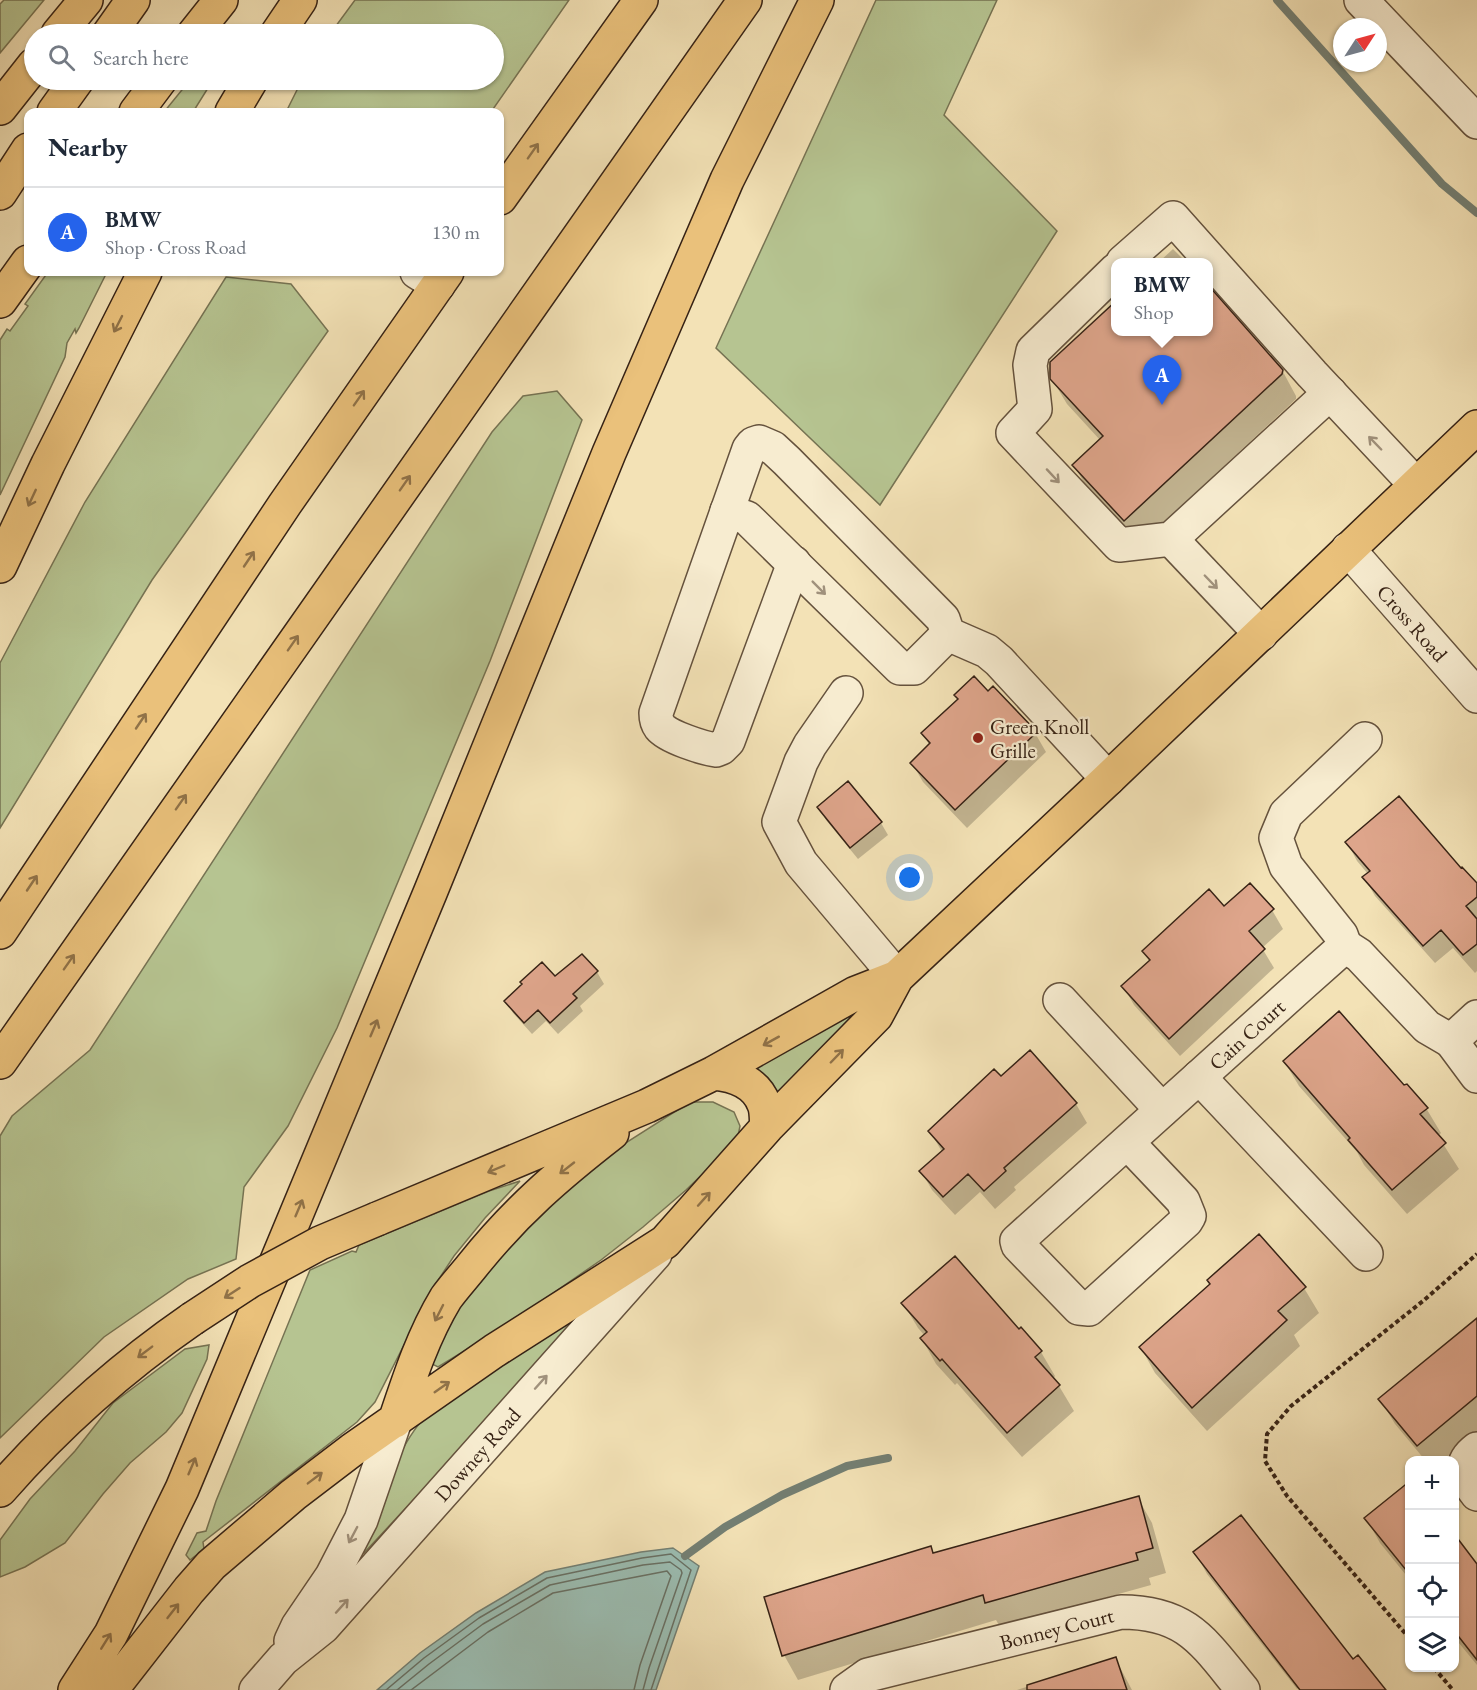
<!DOCTYPE html>
<meta charset="utf-8">
<style>
body{margin:0;font-family:"EB Garamond",serif;background:#f2f2f3;color:#1f2937}
.controls{position:absolute;right:18px;bottom:18px;display:grid;overflow:hidden;border-radius:12px;box-shadow:0 2px 4px #0004}
.controls button{width:54px;height:54px;display:grid;place-items:center;padding:0;border:0;border-bottom:2px solid #e0e1e3;background:#fff;color:#1f2937;font:30px sans-serif}
.compass{position:absolute;left:1333px;top:18px;width:54px;height:54px;border-radius:50%;background:#fff;box-shadow:0 2px 4px #0004;rotate:54deg}
.you{position:absolute;left:910px;top:878px;width:21px;height:21px;margin:-15px;border:4px solid #fff;border-radius:50%;background:#1a73e8;box-shadow:0 0 0 9px #1a73e833}
.badge{display:grid;place-items:center;width:39px;height:39px;border-radius:50%;background:#2563eb;color:#fff;font-size:20px;font-weight:700}
.pin{position:absolute;translate:-50% -50px;filter:drop-shadow(0 2px 3px #0008)}
.pin::after{content:'';position:absolute;top:32px;width:21px;height:18px;background:inherit;clip-path:polygon(0 0,100% 0,50% 100%)}
.popup{position:absolute;left:1111px;top:258px;width:102px;height:78px;box-sizing:border-box;display:grid;place-content:center;border-radius:12px;background:#fff;filter:drop-shadow(0 2px 4px #0005);font-size:20px;white-space:nowrap;color:#747a83}
.popup b{font-size:22px;color:#1f2937}
.popup::after{content:'';position:absolute;left:50%;top:100%;margin-left:-12px;border:12px solid transparent;border-top-color:#fff}
.list{margin:0;padding:0;list-style:none}
h2{display:flex;justify-content:space-between;align-items:center;height:78px;margin:0;padding:0 24px;font-size:26px}
h2 small{font-size:20px;font-weight:400;color:#747a83}
.list li{display:grid;grid-template-columns:39px 1fr auto;gap:18px;align-items:center;box-sizing:border-box;height:90px;padding:0 24px;border-top:2px solid #e0e1e3}
.list b{display:block;font-size:22px;white-space:nowrap}
.list p{margin:0;font-size:20px;white-space:nowrap;color:#747a83}
.list em{font-size:20px;font-style:normal;color:#747a83}
.icon{flex:none;width:33px;height:33px;fill:none;stroke:currentColor;stroke-width:2;stroke-linecap:round;stroke-linejoin:round}
.map{position:relative;flex:none;width:1477px;height:1690px;overflow:hidden}
.search{position:absolute;background:#fff;box-shadow:0 2px 4px #0004;left:24px;top:24px;width:480px;height:66px;display:flex;align-items:center;gap:15px;box-sizing:border-box;padding:0 21px;border-radius:33px;color:#747a83;font-size:22px}
.panel{position:absolute;background:#fff;box-shadow:0 2px 4px #0004;left:24px;top:108px;width:480px;height:168px;border-radius:12px}
.map>svg:first-child{display:block}
.green{fill:#b6c491;stroke:#767353;stroke-width:1.5}
.water{fill:#9bbdb2;stroke:#737f73;stroke-width:1.5}
.shadow{fill:#0003}
.lines{fill:none;stroke-linecap:round;stroke-linejoin:round}
.shore{stroke:#687064;stroke-width:1.5}
.stream{stroke:#737f73;stroke-width:8}
.building{fill:#dea58b;stroke:#362215;stroke-width:1.5}
.minor-casing{stroke:#65523d;stroke-width:36}
.highway-casing{stroke:#362215;stroke-width:36}
.path{stroke:#362215;stroke-width:4;stroke-dasharray:4.5 3;stroke-linecap:butt}
.minor{stroke:#f7ecd0;stroke-width:33}
.highway{stroke:#eac17b;stroke-width:33}
.highway-bridge-casing{stroke:#362215;stroke-width:36;stroke-linecap:butt}
.highway-bridge{stroke:#eac17b;stroke-width:33}
.oneway{stroke:#907248}
.oneway2{stroke:#a0917c}
.poi-dot{fill:#8f2418;stroke:#f7ecd0;stroke-width:2}
.labels{text-anchor:middle;dominant-baseline:central;stroke-width:4.5;stroke-linejoin:round;paint-order:stroke}
.street-label{font-size:21px;fill:#362215;stroke:#f7ecd0}
.poi-label{font-size:21px;fill:#362215;stroke:#f7ecd0;text-anchor:start}
</style>
<div class="map">
<svg width="1477" height="1690" viewBox="0 0 1477 1690">
<rect width="100%" height="100%" fill="#f3e2b6"/>
<filter id="stains"><feTurbulence type="fractalNoise" baseFrequency=".00333" numOctaves="4"/><feColorMatrix values="0 0 0 0 .2 0 0 0 0 .09 0 0 0 0 .02 0 0 0 .5 -.17"/></filter>
<radialGradient id="worn" r=".72"><stop offset=".6" stop-color="#630" stop-opacity="0"/><stop offset="1" stop-color="#630" stop-opacity=".3"/></radialGradient>
<path class="green" d="M4,0h40l-44,53v-49z
M355,0h214l-78,112h-205l16,-32h192v-46h-164z
M876,0h121l-53,115 113,116 -177,274 -164,-157z
M190,80h23l-20,32h-29z
M48,272h59l-28,56 -3,5 -1,-4 -8,14 -2,14 -65,138v-155l7,-11 3,2 18,-25 -3,-2z
M226,277l65,7 37,47 -176,249 -152,248v-165l85,-161z
M557,391l25,29 -92,241 -153,367 -49,98 -44,61 -8,72 -48,20 -84,58 -104,101v-302l12,-20 78,-66 402,-618 31,-36z
M854,1009l2,3 -77,81h-5l-8,-15 -14,-11z
M690,1102h23l21,10 6,14 -3,15 -51,49 -43,37 -42,33 -94,65 -69,42 -8,-4 24,-52 61,-77 101,-85z
M520,1181l-35,37 -31,38 -21,32 -58,114 -18,20 -154,120 1,7 -14,11 -4,-5 11,-22 9,-2 10,-30 94,-231 42,-19 4,1 3,-7 130,-54z
M581,1313l-138,155 -79,85 -4,-3c17,-41 36,-103 66,-134z
M209,1345l-2,14 -25,54 -16,19 -36,31 -27,31 -38,49 -40,24 -25,10v-37l30,-41 45,-48 38,-48 72,-54z"/>
<path class="water" d="M673,1548l26,18 -43,124h-279l43,-37 56,-40 69,-41 96,-20z"/>
<path class="shadow" d="M1173,249l13,13h-27z
M1208,288l74,82 14,26v3l-157,146 -51,-55 -14,-25 26,-25 -33,-36 -15,-25 64,-47h92z
M988,693l47,40 11,19 -79,76 -44,-46 -11,-19 18,-17 -7,-12z
M819,807l62,16 7,12 -30,24 -32,-39z
M1347,842l113,29 17,15v85l-2,2 -22,-25 -18,15 -60,-67 -11,-19 4,-3 -11,-13z
M1224,908l48,2 11,19 -21,19 12,20 -94,88 -46,-51 -11,-19 27,-24 -6,-10z
M597,972l7,12 -24,22 3,5 -25,23 -12,-13 -14,13 -19,-21 -7,-12z
M1284,1061l120,27 22,20 15,25 -3,3 21,33 -52,45 -43,-49 -7,-13 -58,-66z
M1001,1078l75,26 11,19 -73,64 2,3 -21,19 -15,-17 -25,23 -23,-25 -11,-19 21,-19 -12,-21z
M1304,1288l15,25 -25,22 6,11 -93,85 -52,-58 -14,-25z
M903,1303l116,28 22,21 14,24 -2,3 6,7 15,25 -52,46 -65,-74 -2,2 -19,-21 -14,-25 3,-3 -7,-8z
M1477,1320v113l-34,27h-18l-30,-36 -15,-25z
M1410,1483v97l-30,-37 -14,-25z
M1138,1498l14,25 14,50 -17,5 2,7 -151,42 -4,-7 -198,60 -14,-25 146,-107 4,6z
M1454,1538l23,28v99l-23,-28z
M1195,1552l158,109 31,29h-81l-3,-4 -3,3 -90,-115z
M1115,1658l17,32h-115z"/>
<g class="lines">
<path class="shore" d="M386,1690l38,-32 55,-40 68,-40 95,-20 29,-4 20,16 -40,120
M397,1690l32,-26 54,-40 67,-39 93,-20 27,-3 11,8 1,3 -33,95 -6,22
M411,1690l77,-58 65,-39 114,-22 4,5 -31,89 -6,25"/>
<path class="stream" d="M1277,0l165,184 35,29
M685,1556l40,-29 57,-32 65,-29 41,-8"/>
</g>
<path class="building" d="M1209,286l74,84 -1,4 -158,147 -52,-56 31,-29 -53,-57v-17l66,-61v31h93z
M974,676l14,15 5,-5 44,46 -82,78 -45,-47 20,-20 -9,-10 37,-34 -4,-4z
M848,781l34,41 -32,26 -33,-41z
M1399,796l62,72 1,-1 15,16v14l-11,9 11,13v25l-14,11 -22,-25 -18,16 -61,-69 8,-6 -25,-29z
M1250,883l24,26 -25,22 16,18 -96,90 -48,-53 29,-26 -8,-9 67,-62 15,17z
M582,954l16,17 -25,23 4,4 -27,25 -12,-13 -14,13 -20,-22 18,-17 -2,-2 22,-20 13,14z
M1339,1011l65,74 3,-1 21,24 -8,6 26,29 -54,47 -44,-50 2,-2 -67,-77z
M1030,1050l47,53 -73,65 2,3 -22,20 -16,-17 -25,23 -24,-26 25,-22 -16,-18 66,-62 7,7z
M1259,1234l47,53 -28,24 9,9 -95,88 -53,-61 71,-63 -3,-4z
M955,1256l64,73 2,-2 21,24 -7,6 25,28 -53,48 -65,-74 -2,2 -20,-23 7,-6 -26,-29z
M1477,1318v78l-60,50 -39,-47z
M1410,1481v94l-46,-57z
M1139,1496l14,52 -17,5 2,7 -153,43 -2,-8 -201,61 -18,-59 167,-51 2,7z
M1241,1515l112,144 5,-4 28,35h-86l-107,-138z
M1455,1535l22,29v96l-22,-28z
M1116,1657l11,33h-100v-5z"/>
<g class="lines">
<defs>
<g id="minor">
<path d="M1361,0l116,122"/>
<path d="M1123,262l50,-44 139,156 104,111"/>
<path d="M1116,270l-83,81 -3,14 5,44 -22,24 106,112 52,-6 159,-146"/>
<path d="M417,272l21,13"/>
<path d="M727,511l20,7 153,150h14l34,-34"/>
<path d="M1171,539l90,95"/>
<path id="s1" d="M1348,549l129,147"/>
<path d="M794,563l-66,178 -7,7 -5,2c-13,-2 -48,-13 -56,-23 -3,-4 -4,-9 -4,-14l93,-264 4,-5 6,-2 14,6 14,13 156,158 5,15 39,17 12,10 109,118"/>
<path d="M846,693l-36,52 -9,17 -22,60 22,41 96,114"/>
<path d="M1345,946l-4,-11 -55,-69 -10,-28 10,-24 79,-75"/>
<path d="M1060,1000l102,110"/>
<path d="M1451,1041l26,35"/>
<path d="M1199,1077l167,177"/>
<path id="s2" d="M1127,1142l56,59 6,15 -3,5 -97,88 -10,-1 -61,-63 -1,-4 283,-255 45,-40 14,9 68,72 24,14 26,-24"/>
<path d="M1477,1449c-20,15 -13,29 0,45"/>
<path d="M291,1641l7,-15 34,-50 29,-56 34,-99"/>
<path id="s3" d="M256,1690l27,-31 40,-32 332,-373"/>
<path id="s4" d="M847,1690l21,-15 253,-63c67,0 83,31 122,78"/>
</g>
<path id="highway" d="M58,34l28,-34
M109,34l24,-34
M194,34l27,-34
M277,34l23,-34
M0,108l34,-43
M54,112l23,-32
M136,112l24,-32
M232,112l19,-32
M0,193l28,-43
M500,198l141,-198
M0,301l28,-39
M0,566l48,-102 97,-192
M0,932l285,-428 162,-232
M0,1062l745,-1062
M714,1073c21,2 42,9 50,31 3,7 2,16 3,23
M377,1219l270,-113 67,-33 142,-80 41,-16
M395,1421c14,-42 28,-85 51,-123 8,-11 18,-22 26,-32 43,-54 86,-91 140,-133
M0,1490c57,-65 121,-122 192,-171
M75,1690l36,-56 71,-145 248,-596 179,-440 118,-273 90,-180
M111,1690l78,-100 22,-25 82,-70 59,-45 142,-99 171,-109 102,-115 109,-111 21,-39 211,-198 369,-352"/>
</defs>
<use href="#minor" class="minor-casing"/>
<use href="#highway" class="highway-casing"/>
<path class="path" d="M1410,1639l-123,-143 -22,-35 2,-27 24,-28 132,-105 54,-47
M1434,1668l19,22"/>
<use href="#minor" class="minor"/>
<use href="#highway" class="highway"/>
<defs>
<path id="highway-bridge" d="M192,1319l58,-38 70,-38 57,-24"/>
</defs>
<use href="#highway-bridge" class="highway-bridge-casing"/>
<use href="#highway-bridge" class="highway-bridge"/>
</g>
<defs><path id="oneway-shaft" d="M-6 0H5M1.5-3L5.5 0L1.5 3" fill="none" stroke-width="1.6" stroke-linecap="round" stroke-linejoin="round" transform="scale(1.5)"/></defs>
<g class="oneway">
<use href="#oneway-shaft" transform="translate(533 151) rotate(-55)"/>
<use href="#oneway-shaft" transform="translate(118 324) rotate(117)"/>
<use href="#oneway-shaft" transform="translate(359 398) rotate(-55)"/>
<use href="#oneway-shaft" transform="translate(405 483) rotate(-55)"/>
<use href="#oneway-shaft" transform="translate(32 498) rotate(115)"/>
<use href="#oneway-shaft" transform="translate(249 559) rotate(-56)"/>
<use href="#oneway-shaft" transform="translate(293 643) rotate(-55)"/>
<use href="#oneway-shaft" transform="translate(141 721) rotate(-56)"/>
<use href="#oneway-shaft" transform="translate(181 802) rotate(-55)"/>
<use href="#oneway-shaft" transform="translate(32 883) rotate(-56)"/>
<use href="#oneway-shaft" transform="translate(69 962) rotate(-55)"/>
<use href="#oneway-shaft" transform="translate(374 1028) rotate(-67)"/>
<use href="#oneway-shaft" transform="translate(771 1041) rotate(151)"/>
<use href="#oneway-shaft" transform="translate(837 1056) rotate(-46)"/>
<use href="#oneway-shaft" transform="translate(567 1168) rotate(142)"/>
<use href="#oneway-shaft" transform="translate(496 1169) rotate(157)"/>
<use href="#oneway-shaft" transform="translate(704 1199) rotate(-48)"/>
<use href="#oneway-shaft" transform="translate(299 1208) rotate(-67)"/>
<use href="#oneway-shaft" transform="translate(232 1293) rotate(147)"/>
<use href="#oneway-shaft" transform="translate(439 1313) rotate(117)"/>
<use href="#oneway-shaft" transform="translate(145 1352) rotate(143)"/>
<use href="#oneway-shaft" transform="translate(442 1387) rotate(-35)"/>
<use href="#oneway-shaft" transform="translate(192 1466) rotate(-67)"/>
<use href="#oneway-shaft" transform="translate(315 1478) rotate(-37)"/>
<use href="#oneway-shaft" transform="translate(173 1611) rotate(-52)"/>
<use href="#oneway-shaft" transform="translate(106 1641) rotate(-58)"/>
</g>
<g class="oneway2">
<use href="#oneway-shaft" transform="translate(1375 443) rotate(-134)"/>
<use href="#oneway-shaft" transform="translate(1053 476) rotate(47)"/>
<use href="#oneway-shaft" transform="translate(1211 582) rotate(46)"/>
<use href="#oneway-shaft" transform="translate(819 588) rotate(45)"/>
<use href="#oneway-shaft" transform="translate(541 1382) rotate(-48)"/>
<use href="#oneway-shaft" transform="translate(353 1535) rotate(118)"/>
<use href="#oneway-shaft" transform="translate(342 1606) rotate(-48)"/>
</g>
<circle class="poi-dot" cx="978" cy="738" r="6"/>
<g class="labels">
<g class="street-label">
<text stroke="none"><textPath href="#s1" startOffset="98">Cross Road</textPath></text>
<text stroke="none"><textPath href="#s2" startOffset="645">Cain Court</textPath></text>
<text stroke="none"><textPath href="#s3" startOffset="324">Downey Road</textPath></text>
<text stroke="none"><textPath href="#s4" startOffset="220">Bonney Court</textPath></text>
</g>
<g class="poi-label">
<text x="990" y="726">Green Knoll<tspan x="990" dy="24">Grille</tspan></text>
</g>
</g>
<rect width="100%" height="100%" filter="url(#stains)"/>
<rect width="100%" height="100%" fill="url(#worn)"/>
</svg>
<div class="controls">
<button>+</button>
<button>−</button>
<button><svg class="icon" aria-label="locate" viewBox="0 0 24 24"><circle cx="12" cy="12" r="6"/><path d="M12 2v4M12 18v4M2 12h4M18 12h4"/></svg></button>
<button><svg class="icon" aria-label="layers" viewBox="0 0 24 24"><path d="M12 4l9 5-9 5-9-5zM3 14l9 5 9-5"/></svg></button>
</div>
<svg class="compass" viewBox="-18 -18 36 36"><path d="M0-13l5 13h-10z" fill="#e53935"/><path d="M0 13l5-13h-10z" fill="#747a83"/></svg>
<div class="you"></div>
<div class="pin badge" style="left:1162px;top:405px">A</div>
<div class="popup"><b>BMW</b>Shop</div>
<div class="search"><svg class="icon" aria-label="search" viewBox="0 0 24 24"><circle cx="10" cy="10" r="6"/><path d="M15 15l6 6"/></svg>Search here</div>
<section class="panel">
<h2>Nearby<small></small></h2>
<ul class="list">
<li><span class="badge">A</span><div><b>BMW</b><p>Shop · Cross Road</p></div><em>130 m</em></li>
</ul>
</section>
</div>
